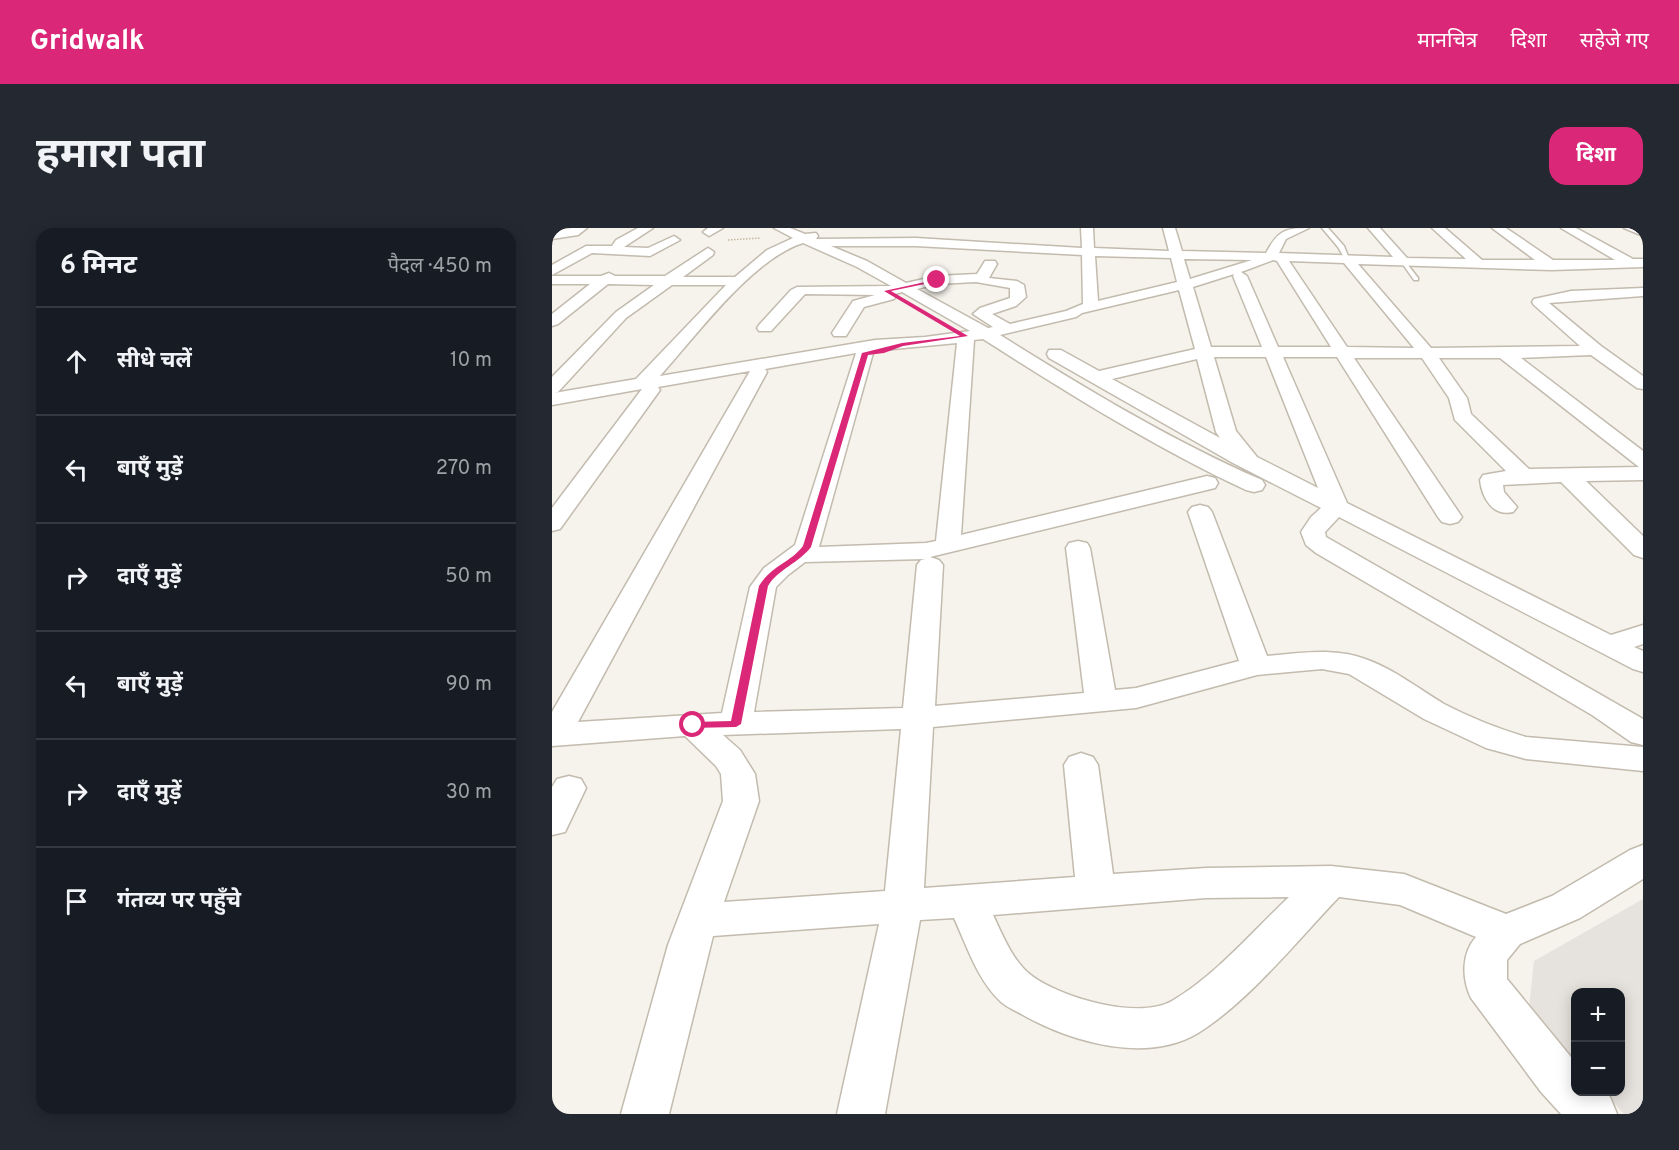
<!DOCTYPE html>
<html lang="hi">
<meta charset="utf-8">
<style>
body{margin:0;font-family:Overpass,"Noto Sans Devanagari",sans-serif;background:#242831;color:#f1f3f6}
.controls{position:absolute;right:18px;bottom:18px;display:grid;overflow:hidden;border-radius:12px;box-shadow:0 3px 15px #0003}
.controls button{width:54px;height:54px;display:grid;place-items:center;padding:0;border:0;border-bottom:2px solid #363941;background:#171b24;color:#f1f3f6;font:30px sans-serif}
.stop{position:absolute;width:18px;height:18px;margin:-14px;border:4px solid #db2777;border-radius:50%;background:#fff}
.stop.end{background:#db2777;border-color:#fff;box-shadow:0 2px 6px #0008}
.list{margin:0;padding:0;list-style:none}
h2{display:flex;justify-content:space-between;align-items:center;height:78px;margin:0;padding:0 24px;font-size:26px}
h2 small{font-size:20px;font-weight:400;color:#9ea1a6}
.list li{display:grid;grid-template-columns:39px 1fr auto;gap:18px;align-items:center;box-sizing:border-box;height:108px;padding:0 24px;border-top:2px solid #363941}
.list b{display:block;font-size:22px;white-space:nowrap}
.list em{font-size:20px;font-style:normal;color:#9ea1a6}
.icon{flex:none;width:33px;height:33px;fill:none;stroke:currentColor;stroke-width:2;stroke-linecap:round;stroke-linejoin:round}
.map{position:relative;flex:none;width:1091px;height:886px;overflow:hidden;border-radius:18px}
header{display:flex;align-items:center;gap:36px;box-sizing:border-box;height:84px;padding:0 30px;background:#db2777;color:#fff}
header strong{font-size:28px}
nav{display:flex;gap:33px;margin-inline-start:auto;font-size:21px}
.intro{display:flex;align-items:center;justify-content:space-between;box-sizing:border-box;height:144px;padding:0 36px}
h1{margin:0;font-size:42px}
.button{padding:15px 27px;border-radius:18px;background:#db2777;color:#fff;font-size:21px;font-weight:700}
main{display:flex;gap:36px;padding:0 36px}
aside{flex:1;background:#171b24;border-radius:18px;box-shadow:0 3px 15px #0003}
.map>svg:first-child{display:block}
.industrial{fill:#e6e2dd}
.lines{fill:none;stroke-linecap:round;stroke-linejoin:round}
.lane-casing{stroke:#c2bbae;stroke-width:3}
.street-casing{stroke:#c2bbae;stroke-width:3}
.path{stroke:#c4b79f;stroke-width:1.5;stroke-dasharray:1.5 1.5;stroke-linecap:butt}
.lane{fill:#fff;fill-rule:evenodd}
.street{fill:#fff;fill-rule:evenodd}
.route{fill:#db2777}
</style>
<header>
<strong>Gridwalk</strong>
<nav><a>मानचित्र</a><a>दिशा</a><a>सहेजे गए</a></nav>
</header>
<div class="intro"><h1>हमारा पता</h1><a class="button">दिशा</a></div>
<main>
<aside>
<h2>6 मिनट<small>पैदल · 450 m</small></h2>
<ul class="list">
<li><svg class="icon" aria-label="ahead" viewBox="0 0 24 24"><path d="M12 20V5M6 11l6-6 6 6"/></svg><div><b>सीधे चलें</b></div><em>10 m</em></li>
<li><svg class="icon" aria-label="left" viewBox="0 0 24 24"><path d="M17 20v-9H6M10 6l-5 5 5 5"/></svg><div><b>बाएँ मुड़ें</b></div><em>270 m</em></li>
<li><svg class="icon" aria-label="right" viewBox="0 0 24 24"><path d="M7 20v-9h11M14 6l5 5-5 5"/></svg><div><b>दाएँ मुड़ें</b></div><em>50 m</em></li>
<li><svg class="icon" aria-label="left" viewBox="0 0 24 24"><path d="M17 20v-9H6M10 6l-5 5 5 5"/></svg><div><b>बाएँ मुड़ें</b></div><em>90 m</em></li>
<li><svg class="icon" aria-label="right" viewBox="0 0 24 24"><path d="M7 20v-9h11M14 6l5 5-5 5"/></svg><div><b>दाएँ मुड़ें</b></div><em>30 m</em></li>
<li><svg class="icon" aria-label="arrive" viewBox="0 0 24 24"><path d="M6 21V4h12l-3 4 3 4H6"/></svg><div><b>गंतव्य पर पहुँचे</b></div></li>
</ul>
</aside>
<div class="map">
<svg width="1091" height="886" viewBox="0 0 1091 886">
<rect width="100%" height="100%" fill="#f6f3ec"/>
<path class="industrial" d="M1091,671v215h-19l-20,-22h16v-100h-45v68l-46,-52 5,-47z"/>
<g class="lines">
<defs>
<path id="lane" d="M770,0h6l16,18 6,15h-4l-8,-14z
M853,33l13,17v2h-4l-12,-17z"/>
<path id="street" d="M20,0h15l-9,7 -26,4v-8z
M86,0h15l-29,19 24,1 26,-12 6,4 -30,16 -58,-3 -40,22v-10l34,-19h26l4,-6z
M156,0h15l-14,8 -6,-4z
M222,0h16l15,6 11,-1 2,3 -2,3 100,-1 166,10 -1,-20h12l1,20 75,3 -6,-23h12l7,23 84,2c12,-22 18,-25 43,-25l-23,11 -7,14 114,4 -25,-29h12l27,30 59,1 -34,-31h13l37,32h53l-43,-32h14l47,32h62l-54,-32h15l57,31h10v8l-91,3 -194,-6 73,84 149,-2 -46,-41 -2,-3 2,-3 37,-8 72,-3v8l-94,7 52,43 42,30v13l-6,-1 -46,-33 -70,3 122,93v29l-57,1 57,55v22l-9,-3 -73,-73 -58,3 1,7 13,15 -4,5c-20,5 -31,-14 -33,-32l3,-5 23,-4 -51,-51 -6,-22 -27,-40h-68l108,159 -4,5 -8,2 -8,-2 -4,-5 -101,-160h-54l64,146 264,132 32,-10v19l-9,3 9,4v21l-10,-3 -294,-152 -14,15 1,5 317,182v26l-12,-3 -39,-27 -276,-162 -10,-8 -5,-13 10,-15 10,-9 -88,-45 -184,-105 -2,-4 2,-4h12l38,21 96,-22 -16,-59 -97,23 -6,4 -76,18c85,53 170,105 262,145l3,5 -3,5 -8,2 -8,-2c-92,-43 -178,-97 -263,-151l-9,1 -13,195 246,-59 8,2 3,5 -3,5 -285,69 9,3 4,5 -8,141 149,-13 -18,-145 3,-5 9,-2 9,2 3,5 25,142 21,-2 103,-27 -51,-149 4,-5 8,-2 8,2 4,5 55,144c34,-3 69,-9 101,4 27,10 51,29 76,44 25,13 55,25 82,33l117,10v24l-117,-12 -40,-11 -62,-29 -75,-45 -27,-5 -65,6 -121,33 -203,19 -9,161 151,-11 -11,-112 5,-8 12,-4 12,4 5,8 15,109 93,-6 125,-2 73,8 102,40 46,-18 78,-46 13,-5v34l-63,39 -60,26 -13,16v19l68,83v30h29l6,5 7,17h-56l-20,-22 -70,-94c-9,-19 -10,-44 5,-61l-76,-32 -61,-8c-42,44 -91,105 -141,136 -51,31 -127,9 -175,-18 -7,-4 -17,-8 -23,-14 -23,-22 -33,-55 -46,-83l-34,2 -35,194h-48l42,-190 -166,12 -44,178h-48l47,-169 55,-144 -2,-27 -5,-8 -31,-30 -133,10v-34l198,-341 -92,16 2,3 -100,139 -8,2v-23l90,-119 -90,16v-28l64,-65 38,-27 -46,-1 -50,40 -6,2v-12l38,-30h-38v-8h49l8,-3 6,3h50l43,-28 6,4 -1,3 -30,22h52l32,-27 26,-12zM251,15l54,24 34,19 -94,1 -6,3 -32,35 -2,3 2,3h12l34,-37 70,1 -22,6 -21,32 2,3h12l18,-29 30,-8 2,-3 -1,-2 7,-2 68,39 -45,6 -50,3 -215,36c36,-40 92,-117 143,-133zM279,18h85l166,9 1,49 -17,7 -56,13 -18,-10 24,-8 10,-9 -2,-12 -7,-4 -28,-3 8,-14 -2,-3h-10l-8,13 -40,2 -31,7 -39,-22zM543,28l76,2 6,24 -79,19zM632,31l68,1 -62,19zM721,32l4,1 54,86h-53l-31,-71 -6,-4zM737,33l55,2 70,85 -67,-1zM682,46l-1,2 29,71h-51l-18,-60zM424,54l34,6v10l-30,10 -7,6 20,13 -5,1 -71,-39 20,-5zM120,57h54l-90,94 -82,14 4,-1 68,-74zM405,115l-21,198 -10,2 -107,4 54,-194 -1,-2zM304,125l-61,192 -31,23 -14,19 -28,126 -144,9 189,-350 -2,-3zM662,129h52l52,131 -61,-31 -21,-26zM887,130h61l139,109 -110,2 -58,-55 -4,-16zM645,131l19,73 4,6 -108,-59zM373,331l-4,1 -4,5 -14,143 -149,4 22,-125 12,-12 17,-13zM349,501l-16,162 -161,11 35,-101 -4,-27 -15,-24 -17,-15zM737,669c-36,34 -74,79 -117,104 -34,19 -110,-3 -140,-25 -19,-14 -29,-40 -39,-61l213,-17z
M1072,0h19v8z
M17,548l12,3 5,9 -21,44 -13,3v-48l5,-8z"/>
</defs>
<use href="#lane" class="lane-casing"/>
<use href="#street" class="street-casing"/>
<path class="path" d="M176,12l32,-2"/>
<use href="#lane" class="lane"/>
<use href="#street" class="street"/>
</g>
<path class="route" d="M387,51v2l-48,10 77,45 -65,10 -19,7 -16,2 -57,192c-12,16 -33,22 -43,39l-27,138 -5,3 -46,1v-5l3,-1 38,-1 28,-135c14,-22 30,-22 44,-40l59,-193 40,-10 58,-7 -76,-45z"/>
</svg>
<div class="controls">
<button>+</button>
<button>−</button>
</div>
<div class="stop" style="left:141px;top:497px"></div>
<div class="stop end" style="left:385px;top:52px"></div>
</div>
</main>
